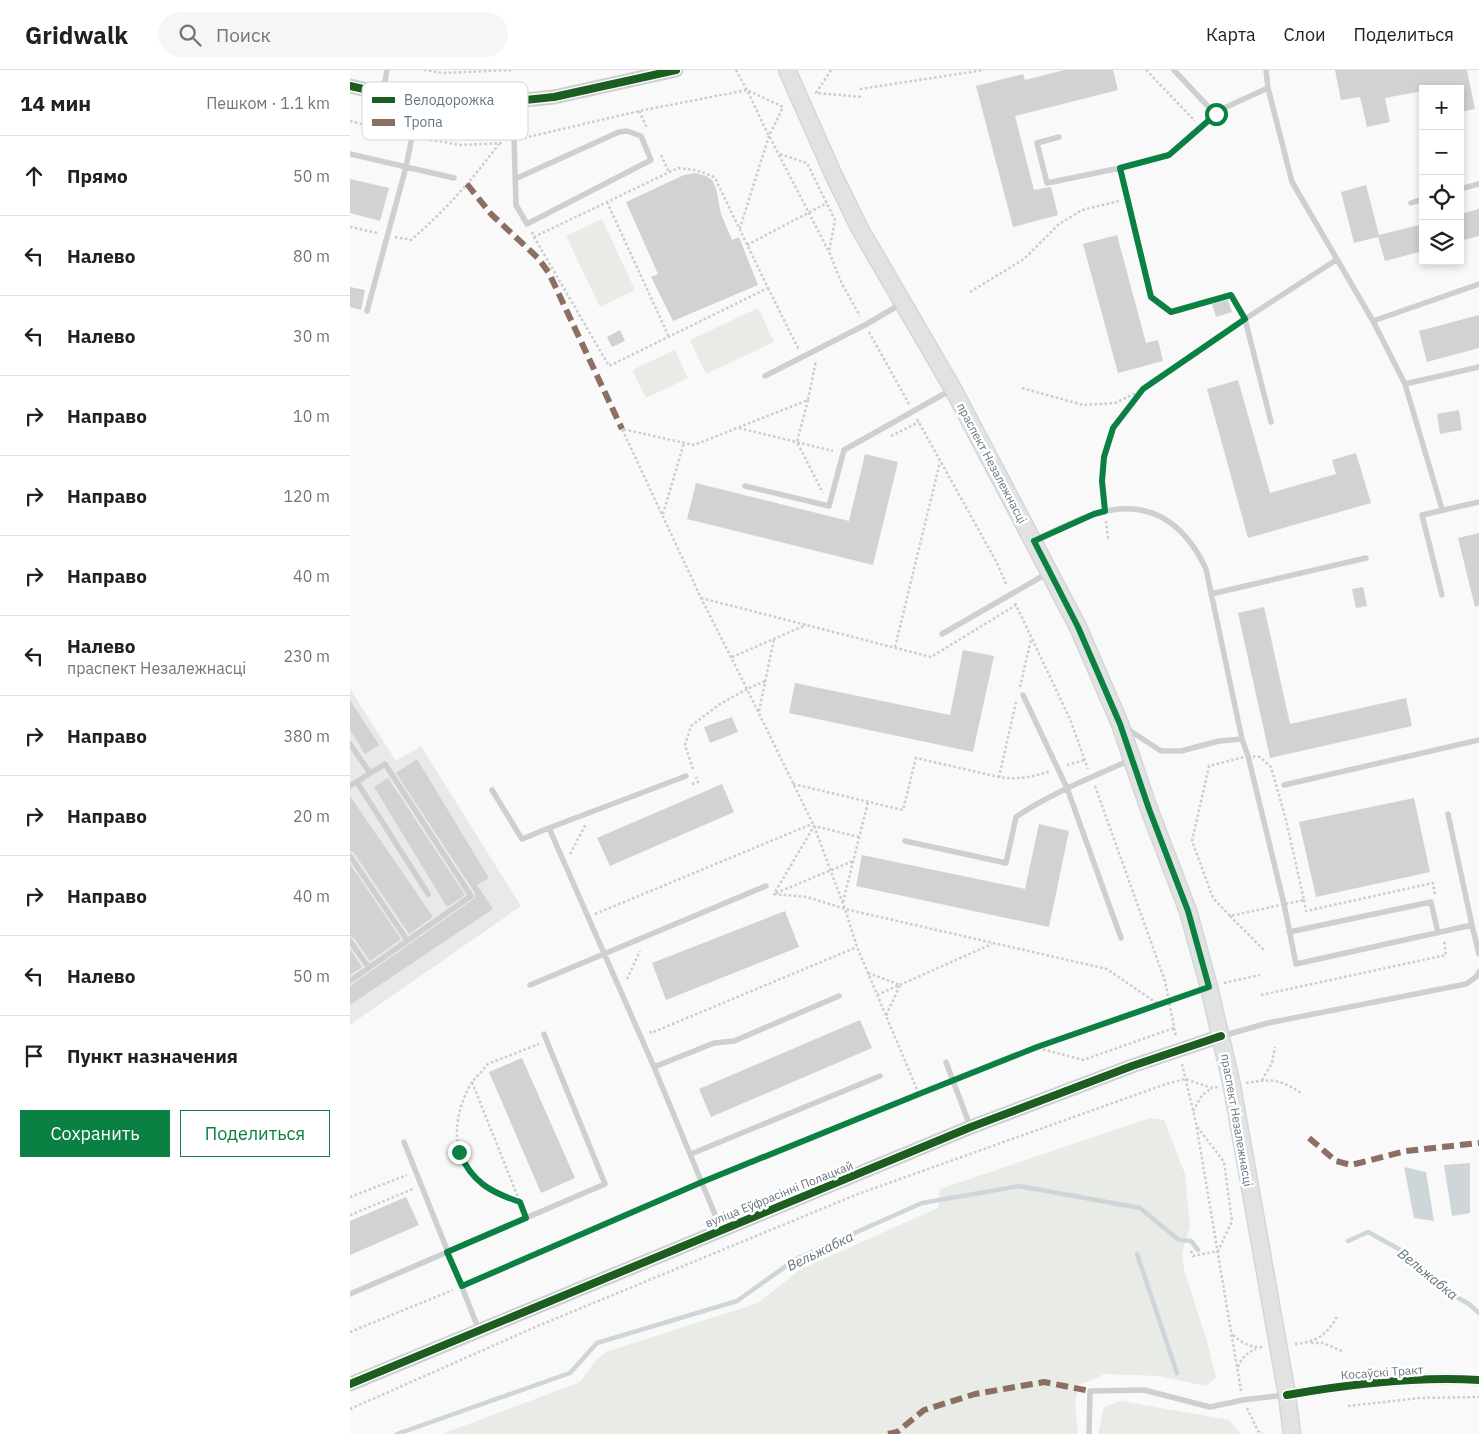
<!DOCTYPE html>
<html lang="ru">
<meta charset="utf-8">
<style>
body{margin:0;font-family:"IBM Plex Sans",sans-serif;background:#f6f6f6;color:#202124}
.controls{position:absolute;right:15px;top:15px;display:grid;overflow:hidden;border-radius:0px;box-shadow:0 2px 8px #0003}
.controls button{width:45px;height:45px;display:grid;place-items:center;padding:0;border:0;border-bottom:1px solid #e0e0e0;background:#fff;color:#202124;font:25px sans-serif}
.stop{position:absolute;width:15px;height:15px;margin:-11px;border:4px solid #0b8043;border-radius:50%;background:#fff}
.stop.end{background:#0b8043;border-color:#fff;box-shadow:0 1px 5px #0008}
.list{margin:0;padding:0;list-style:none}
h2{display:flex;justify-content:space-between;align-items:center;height:65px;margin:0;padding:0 20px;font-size:21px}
h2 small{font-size:16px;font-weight:400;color:#757577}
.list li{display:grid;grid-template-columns:32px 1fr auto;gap:15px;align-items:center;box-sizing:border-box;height:80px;padding:0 20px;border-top:1px solid #e0e0e0}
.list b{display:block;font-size:19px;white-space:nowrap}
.list p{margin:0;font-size:16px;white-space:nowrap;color:#757577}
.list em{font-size:16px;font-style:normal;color:#757577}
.actions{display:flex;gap:10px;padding:15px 20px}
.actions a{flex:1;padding:11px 0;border:1px solid #0b8043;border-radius:0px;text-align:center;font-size:18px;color:#0b8043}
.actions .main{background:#0b8043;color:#fff}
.icon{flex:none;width:28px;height:28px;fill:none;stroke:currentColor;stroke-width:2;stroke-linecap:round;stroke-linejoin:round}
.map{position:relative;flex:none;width:1129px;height:1364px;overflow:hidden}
header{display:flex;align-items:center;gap:30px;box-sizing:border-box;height:70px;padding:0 25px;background:#fff;border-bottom:1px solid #e0e0e0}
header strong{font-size:24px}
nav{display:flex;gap:28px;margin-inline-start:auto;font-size:18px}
.search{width:350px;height:45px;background:#f6f6f6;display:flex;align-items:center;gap:12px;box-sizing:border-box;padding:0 18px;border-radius:28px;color:#757577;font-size:19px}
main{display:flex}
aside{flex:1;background:#fff}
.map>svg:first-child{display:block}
.built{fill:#e8e9e9}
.green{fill:#e8ebe6}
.water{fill:#ced6d9}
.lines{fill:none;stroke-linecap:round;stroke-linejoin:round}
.stream{stroke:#ced6d9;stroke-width:4.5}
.building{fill:#d0d2d3}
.secondary-casing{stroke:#d5d6d7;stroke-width:19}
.path{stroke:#cbcccd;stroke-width:2.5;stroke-dasharray:2.5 2.5;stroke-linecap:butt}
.service{stroke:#cecfd0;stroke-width:5.5}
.minor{stroke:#cecfd0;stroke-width:11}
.tertiary{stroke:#cecfd0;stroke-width:15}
.secondary{stroke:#e1e2e2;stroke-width:16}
.quiet{stroke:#8d6e63;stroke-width:6;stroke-dasharray:12 6;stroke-linecap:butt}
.cycleway-casing{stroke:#fff;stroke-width:11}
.cycleway{stroke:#1b5e20;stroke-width:8}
.route{stroke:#0b8043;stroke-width:6}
.labels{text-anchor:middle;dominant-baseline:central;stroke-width:5;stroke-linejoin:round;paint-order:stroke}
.street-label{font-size:12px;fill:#657683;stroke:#fff}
.water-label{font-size:14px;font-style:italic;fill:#60757c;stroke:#fff}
.key{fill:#fff;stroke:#d1d6da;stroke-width:1}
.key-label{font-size:14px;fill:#657683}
</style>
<header>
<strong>Gridwalk</strong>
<div class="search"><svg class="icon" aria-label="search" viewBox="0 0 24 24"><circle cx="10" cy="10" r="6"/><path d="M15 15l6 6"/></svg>Поиск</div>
<nav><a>Карта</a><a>Слои</a><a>Поделиться</a></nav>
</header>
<main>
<aside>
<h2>14 мин<small>Пешком · 1.1 km</small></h2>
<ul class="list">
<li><svg class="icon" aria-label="ahead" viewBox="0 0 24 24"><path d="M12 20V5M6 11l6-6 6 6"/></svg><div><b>Прямо</b></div><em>50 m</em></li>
<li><svg class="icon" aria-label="left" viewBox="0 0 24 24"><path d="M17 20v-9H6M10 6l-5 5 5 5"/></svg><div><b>Налево</b></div><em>80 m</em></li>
<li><svg class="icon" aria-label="left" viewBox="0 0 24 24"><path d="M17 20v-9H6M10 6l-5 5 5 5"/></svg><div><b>Налево</b></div><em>30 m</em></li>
<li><svg class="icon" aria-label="right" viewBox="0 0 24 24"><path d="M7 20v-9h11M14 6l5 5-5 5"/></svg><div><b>Направо</b></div><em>10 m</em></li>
<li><svg class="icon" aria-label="right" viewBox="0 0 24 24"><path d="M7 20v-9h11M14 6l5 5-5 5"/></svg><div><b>Направо</b></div><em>120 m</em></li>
<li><svg class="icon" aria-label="right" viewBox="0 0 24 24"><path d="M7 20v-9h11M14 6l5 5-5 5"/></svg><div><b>Направо</b></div><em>40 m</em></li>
<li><svg class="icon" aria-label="left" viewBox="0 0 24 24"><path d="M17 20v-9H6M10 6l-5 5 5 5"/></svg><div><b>Налево</b><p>праспект Незалежнасці</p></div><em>230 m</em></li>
<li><svg class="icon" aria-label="right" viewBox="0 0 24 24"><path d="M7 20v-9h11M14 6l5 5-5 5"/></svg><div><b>Направо</b></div><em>380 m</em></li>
<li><svg class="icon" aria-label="right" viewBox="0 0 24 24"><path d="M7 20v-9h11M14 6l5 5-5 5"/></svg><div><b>Направо</b></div><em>20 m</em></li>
<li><svg class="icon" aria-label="right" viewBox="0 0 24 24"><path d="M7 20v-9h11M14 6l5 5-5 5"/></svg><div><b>Направо</b></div><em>40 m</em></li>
<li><svg class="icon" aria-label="left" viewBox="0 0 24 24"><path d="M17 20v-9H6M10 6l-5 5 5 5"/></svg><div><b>Налево</b></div><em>50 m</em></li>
<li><svg class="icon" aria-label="arrive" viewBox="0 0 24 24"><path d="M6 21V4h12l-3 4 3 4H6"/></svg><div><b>Пункт назначения</b></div></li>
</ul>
<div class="actions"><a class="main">Сохранить</a><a>Поделиться</a></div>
</aside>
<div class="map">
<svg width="1129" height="1364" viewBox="0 0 1129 1364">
<rect width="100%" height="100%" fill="#f9f9f9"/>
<path class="built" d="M0,619l46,72 25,-15 100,160 -171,119z"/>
<path class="green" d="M252,149l33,71 -35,17 -34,-71z
M408,238l16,34 -68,32 -16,-34z
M325,280l13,28 -42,20 -14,-28z
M800,1048l14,2 21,54 5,53 -8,26 2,17 23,71 9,37 -10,8 -47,-10 -54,-2 -26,11 -4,17 3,32h-636l138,-52 17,-23 9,-7 152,-49 43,-34 137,-61 2,-19z
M771,1331l108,19 12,14h-143l6,-27z"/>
<path class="water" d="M1120,1093v50l-18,3 -8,-51z
M1054,1097l22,5 8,49 -20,-3z"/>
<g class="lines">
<path class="stream" d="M998,1171l20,-9 38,21 45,41 18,10 10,9
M787,1184l40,119
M47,1364l173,-61 27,-30 140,-42 59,-42 126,-56 97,-17 121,22 39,32 12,1 7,9"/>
</g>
<path class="building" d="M714,0h49l5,20 -103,26 19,74 17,-3 7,28 -45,12 -37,-141 47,-12 2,6z
M985,0h132l8,39 -15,3v-23h-16v-3l-21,3v2l-38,7 5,24 -23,5 -7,-30 -19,3z
M346,103l10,3 6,4 4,8 5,26 11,26 7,-3 19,48 -85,36 -22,-44 7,-3 -32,-72 58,-27z
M0,109l39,9 -9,33 -30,-8z
M1016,115l13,50 44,-11v27l-38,10 -7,-24 -24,6 -13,-51z
M1129,139v27l-19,5v-27z
M767,165l29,108 12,-3 5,21 -45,12 -35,-129z
M0,217l15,3 -4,20 -11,-3z
M878,230l4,12 -16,5 -4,-13z
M1129,245v33l-52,14 -8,-31z
M270,260l5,11 -13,6 -5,-10z
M888,310l32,113 66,-19 -4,-14 24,-7 15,50 -123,35 -41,-149z
M1109,340l3,20 -22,4 -3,-20z
M515,384l33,8 -25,103 -186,-46 9,-36 153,38z
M1129,463v73l-4,1 -17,-69z
M1013,517l4,19 -11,2 -4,-19z
M914,537l26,117 116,-26 6,28 -142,32 -32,-145z
M613,580l31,6 -21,96 -184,-39 6,-30 155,32z
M0,630l29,45 -14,9 -15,-24z
M382,647l6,15 -28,11 -6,-16z
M67,689l72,119 -12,7 16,24 -143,96v-19l125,-88v-5l-79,-120z
M38,708l77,117 -18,12 -73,-120z
M372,714l12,28 -124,54 -13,-28z
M0,726l83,121 -24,17 -55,-81 -4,-2z
M1064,728l16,74 -114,25 -17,-75z
M689,754l30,7 -20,96 -193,-41 6,-31 163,34z
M0,794l51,75 -31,22 -16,-23 -4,-2z
M435,841l14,36 -133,53 -14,-37z
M0,879l12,18 -12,8z
M510,950l12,28 -161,69 -12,-28z
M172,988l53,120 -34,15 -52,-121z
M56,1127l13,28 -69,30v-34z"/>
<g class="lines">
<defs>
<path id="secondary" d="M437,0l47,106 26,53 93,160 125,238 42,97 29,85 39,102 21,76 23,99 55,309 5,39"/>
</defs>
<use href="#secondary" class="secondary-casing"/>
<path class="path" d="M74,0l19,3 69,-3
M386,0l11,20 17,36 65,126 13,32 18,32
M481,0l-15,23 47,4
M796,0l49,51
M510,19l124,-19
M289,41l8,17
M0,51l53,13
M70,68l40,7 44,-2
M174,68l115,-27 108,-21 36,17 -14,29 -29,92
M430,84l27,9 28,57 -6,32
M311,85l8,17
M257,132l62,135
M0,157l28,6
M182,162l2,5 75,129 159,-78 -53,-110c-12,-7 -23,-9 -37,-10l-144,69
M45,167l16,3c35,-30 60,-59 88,-96
M397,175l80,-42
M418,218l30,60 2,-1
M620,222l54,-33 35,-35 23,-14 37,-9
M809,233l12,8 60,-16 10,17
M519,262l40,72
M672,318l61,17 32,-2 27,-13
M458,330l-11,42 26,51
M567,349l80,144 10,23
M389,358l94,23
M541,366l28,-14
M754,433l-2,-22 1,-24 10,-28 30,-40 94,-65
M313,444l21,-71
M756,451l2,18
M351,528l230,59 85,-52
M665,533l55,116 18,50
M545,577l45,-185
M382,587l74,-32
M415,611l-18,8 -46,-91 -79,-169 72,16 114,-45 8,-40
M670,617l11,-48
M666,632l-17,75c19,3 34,0 51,-6
M409,641l15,-72
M898,686l12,1 11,10 15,53 18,80 -74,16 -17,-18 -21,-57 17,-75z
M717,695l18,-5
M343,699l-8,-24 6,-19 29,-22 27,-15 67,137 31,83 12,38 62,147
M342,714l6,-2 -2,-5
M443,714l110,26 13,-52 83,19
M745,716l70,195 11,56
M509,767l-45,-11 -40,68 33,3 38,12 262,60 51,35
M220,784l16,-30
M426,823l77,-32
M954,830l2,11 127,-28 2,12
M493,832l25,-100
M245,844l217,-90
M880,846l34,34
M518,903l32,12 -14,31
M277,909l13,-28
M874,913l36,-8
M527,925l115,-51
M911,925l185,-40 -2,-15
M300,961l1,2 206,-86
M688,978l45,12 91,-32
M832,994l14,59 45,268
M611,1008l76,-31 158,-55
M912,1010l10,-17 3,-16
M122,1012c-20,34 -23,75 9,102 12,9 25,14 39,19
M896,1013c25,-4 32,-5 55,10
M843,1041l9,-16 10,-7
M360,1109l234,-94
M0,1127l57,-22
M173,1140l-51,-128 16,-18 51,-20
M0,1145l63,-26
M841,1181l2,5 25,-5 14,-30 -8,-59 -28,-37
M119,1213l225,-97
M0,1262l103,-42
M883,1265c9,8 18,13 30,12
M961,1273h12l19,8
M945,1274c22,-2 32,-9 43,-29
M888,1297c4,-10 9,-14 18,-18
M998,1336l72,-8 59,-1
M897,1338l11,23 4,3
M0,1339l190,-84 318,-131 308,-110 19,-5 27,9 6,-1"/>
<path class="service" d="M824,0l42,45
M916,0l2,18 24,94 81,139 32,63 37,125
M33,22l4,-22
M163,33l3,102 11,19 124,-64 -10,-24 -14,-5 -8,1 -104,47
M709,67l-22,6 10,40 73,-15
M0,84l104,24
M1110,119l19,-5
M1061,133l12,-4
M801,227l-31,-129 49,-13 55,-47 44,-20
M17,241l39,-144 13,-65
M1023,251l106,-37
M415,306l100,-51 36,-21
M1055,314l74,-17
M921,352l-26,-103 91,-59
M395,416l84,20 15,-56 107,-60
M685,470c20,-9 40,-20 60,-26 53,-17 89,8 111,55l36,170
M861,524l155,-36
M1092,525l-20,-80 57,-13
M592,564l106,-61
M673,625l44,93 54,150
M776,658l35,23h20l38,-10 23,-2 6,17 36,148 12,60 176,-39 -24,-111
M0,674l20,29
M336,706l-137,52 105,239 67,162
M7,712l71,112
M934,715l195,-45
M0,716l35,-22 86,132 -121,85
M142,720l30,49 27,-11
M555,771l101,22 10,-46c35,-24 75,-39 114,-57
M0,786l57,84
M1122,855l7,29
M939,862l142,-30 7,31
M0,871l19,27
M180,915l236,-99
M872,966l46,-13 198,-39 10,-7 3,-5
M596,992l24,64
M304,997l60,-24 20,-2 105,-45
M54,1072l75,188
M341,1084l189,-78
M0,1224l255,-110 -61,-150
M739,1364l1,-43 54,-1 66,17 33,-7 42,-5"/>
<path class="minor" d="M937,1325c63,-11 128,-19 192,-15"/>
<path class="tertiary" d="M0,16l69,16 26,1h50l59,-6 122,-27
M0,1314l621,-257 161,-61 89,-30"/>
<use href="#secondary" class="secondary"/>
<path class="quiet" d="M117,114l24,30 47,44 11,15 73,156
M959,1068l27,23 15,4 55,-14 73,-8
M538,1364l9,-2 27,-22 51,-16 69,-12 46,9"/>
<defs>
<path id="cycleway" d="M0,16l69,16 26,1h50l59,-6 122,-27
M0,1314l621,-257 161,-61 89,-30
M937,1325c63,-11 128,-19 192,-15"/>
</defs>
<use href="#cycleway" class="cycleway-casing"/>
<use href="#cycleway" class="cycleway"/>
</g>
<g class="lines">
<path class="route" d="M109,1082c13,30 31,40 61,50l6,16 -79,34 15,34 240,-104 217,-88 118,-47 172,-60 -21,-76 -39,-102 -29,-85 -42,-97 -44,-86 60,-27 11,-3 -3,-30 2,-24 9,-29 30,-39 102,-70 -14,-24 -60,17 -20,-15 -31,-129 49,-13 47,-41"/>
</g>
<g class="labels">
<g class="street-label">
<text transform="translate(642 393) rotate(62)">праспект Незалежнасці</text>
<text transform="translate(887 1050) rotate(80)">праспект Незалежнасці</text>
<text transform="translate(429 1124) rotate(-22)">вуліца Еўфрасінні Полацкай</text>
<text transform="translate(1032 1302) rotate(-4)">Косаўскі Тракт</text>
</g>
<g class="water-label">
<text transform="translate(470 1181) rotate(-26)">Вельжабка</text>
<text transform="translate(1078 1204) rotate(39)">Вельжабка</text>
</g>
</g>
<rect x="12" y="12" width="166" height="58" rx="8" class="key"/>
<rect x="22" y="27" width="23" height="6" fill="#1b5e20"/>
<rect x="22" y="49" width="23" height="7" fill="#8d6e63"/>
<g class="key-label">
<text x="54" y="35">Велодорожка</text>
<text x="54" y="57">Тропа</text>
</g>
</svg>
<div class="controls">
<button>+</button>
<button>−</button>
<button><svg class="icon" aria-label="locate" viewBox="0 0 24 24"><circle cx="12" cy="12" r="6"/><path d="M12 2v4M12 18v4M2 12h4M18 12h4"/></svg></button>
<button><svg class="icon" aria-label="layers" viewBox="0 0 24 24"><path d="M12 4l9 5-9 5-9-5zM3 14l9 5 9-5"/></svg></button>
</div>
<div class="stop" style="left:866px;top:44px"></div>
<div class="stop end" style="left:109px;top:1082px"></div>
</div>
</main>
